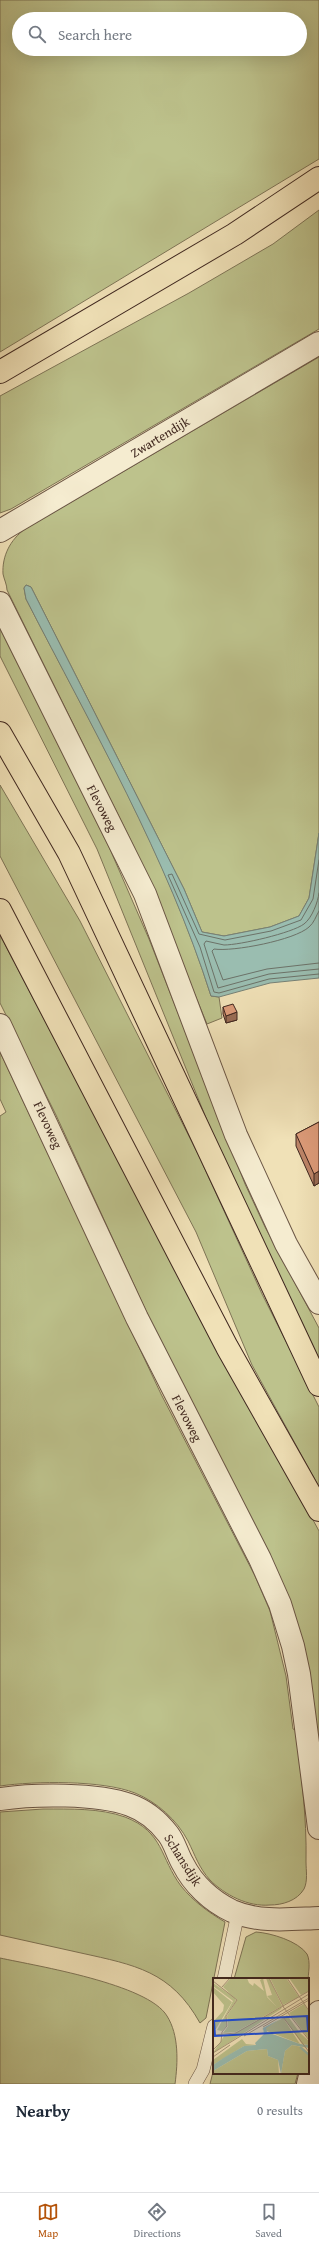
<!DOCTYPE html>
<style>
body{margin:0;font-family:"Gentium Book Plus",serif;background:#f2f2f3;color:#1f2937}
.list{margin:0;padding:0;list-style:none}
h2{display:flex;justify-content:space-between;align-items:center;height:52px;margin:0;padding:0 16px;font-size:17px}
h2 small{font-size:13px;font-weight:400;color:#747a83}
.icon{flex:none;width:22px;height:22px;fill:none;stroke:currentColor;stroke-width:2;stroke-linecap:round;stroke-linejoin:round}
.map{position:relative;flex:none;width:319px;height:2084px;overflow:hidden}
.search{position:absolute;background:#fff;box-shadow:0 4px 16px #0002;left:12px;right:12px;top:12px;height:44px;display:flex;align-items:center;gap:10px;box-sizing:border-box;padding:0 14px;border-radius:22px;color:#747a83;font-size:15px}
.sheet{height:108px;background:#fff}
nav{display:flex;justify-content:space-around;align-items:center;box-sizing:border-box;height:56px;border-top:1px solid #e0e1e3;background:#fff;font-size:11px;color:#747a83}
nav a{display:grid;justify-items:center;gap:2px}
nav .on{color:#b45309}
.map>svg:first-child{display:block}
.green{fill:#bdc28c;stroke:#7e7456;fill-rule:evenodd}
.water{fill:#9abdb0;stroke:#768176}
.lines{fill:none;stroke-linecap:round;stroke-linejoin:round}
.shore{stroke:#6c7268;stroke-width:1}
.lane-casing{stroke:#6b5645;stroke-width:14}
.street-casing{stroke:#6b5645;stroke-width:24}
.highway-casing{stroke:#3f271f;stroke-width:24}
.lane{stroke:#f5ecd0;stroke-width:13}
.street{stroke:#f5ecd0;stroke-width:22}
.highway{stroke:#f0e1b7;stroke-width:22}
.wall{fill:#bc8467;stroke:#3f271f}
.shaded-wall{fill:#996c54;stroke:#3f271f}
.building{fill:#db9a78;stroke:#3f271f}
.labels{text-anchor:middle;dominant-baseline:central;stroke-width:3.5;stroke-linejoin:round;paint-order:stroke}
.street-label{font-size:13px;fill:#3f271f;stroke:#f5ecd0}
.inset-river{fill:none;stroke:#9abdb0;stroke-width:2}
.inset-road{fill:none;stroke:#a9977a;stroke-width:1}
.view{fill:#1d4ed8;fill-opacity:0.15;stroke:#1d4ed8;stroke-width:2}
.inset-edge{fill:none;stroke:#3f271f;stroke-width:2}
</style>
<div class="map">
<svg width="319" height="2084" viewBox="0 0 319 2084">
<rect width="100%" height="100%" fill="#f0e1b7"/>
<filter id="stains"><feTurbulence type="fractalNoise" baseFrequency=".005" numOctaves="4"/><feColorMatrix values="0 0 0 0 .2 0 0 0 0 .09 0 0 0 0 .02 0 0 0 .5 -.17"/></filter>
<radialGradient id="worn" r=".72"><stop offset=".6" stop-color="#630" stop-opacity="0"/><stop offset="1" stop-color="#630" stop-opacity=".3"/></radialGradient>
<path class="green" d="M0,0h319v159l-319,193zM19,19h281v30h-281z
M319,210v119l-308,180 -11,4v-117l189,-103 84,-49z
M319,357v476l-10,65 -10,18 -29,11 -46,9 -22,-4 -18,-43 -153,-302 -5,-2 -2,3 2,11c66,128 142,259 185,397l8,1 3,21 -15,6 -73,-177 -127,-257c0,-5 -3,-11 -4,-16 -1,-18 7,-34 22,-45z
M0,628l109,219 40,92 96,245 20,43 54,101v35l-102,-218 -120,-296 -97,-193z
M0,785l80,136 118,233 64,140 57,113v80l-67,-122 -56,-133 -196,-376z
M0,935l98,187 221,409v217l-8,-67 -10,-45 -144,-301 -101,-220 -56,-112z
M0,1052l161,342 94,182 15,35 16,65 7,53 3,1c5,44 11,87 10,132 0,8 2,19 -2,27 -7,12 -22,16 -34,16 -22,2 -45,-10 -60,-25 -11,-12 -15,-25 -22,-39 -11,-21 -31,-39 -53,-48 -33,-13 -100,-12 -135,-7v-670l6,-4 -6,-13z
M43,1809c27,0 57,-1 82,8 39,15 35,41 56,69 12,15 27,26 44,36l-19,96 -6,5c-29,-52 -65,-58 -119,-70 -27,-6 -54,-12 -81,-18v-123z
M256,1932c15,1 42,9 51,22 4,8 1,20 1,28v-3h-74l12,-42z
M0,1958c37,8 148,26 167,58 12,19 11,46 8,68h-175z
M214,2068v5h84l-3,11h-85z"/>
<path class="water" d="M26,585l5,2 153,302 18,43 22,4 46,-9 29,-11 10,-18 10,-65v145l-49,5 -51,14 -8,-1c-44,-139 -119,-268 -185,-397l-2,-11z"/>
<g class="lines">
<path class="shore" d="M319,860l-6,39 -12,21 -30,11 -46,9 -26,-6 -27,-60 -4,1 32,72 14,45 5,1 50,-14 50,-5
M319,893c-1,9 -7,25 -15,31 -12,9 -64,21 -80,21 -6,-1 -12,-3 -18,-4l-2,3 14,44 51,-14 50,-5
M319,911c-3,5 -5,12 -10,16 -14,13 -76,25 -95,22l-2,2 11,29 44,-11 52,-6"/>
<defs>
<path id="lane" d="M224,1979l14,-66
M195,2084l8,-14 11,-44"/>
<path id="street" d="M0,531l319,-188
M0,603l145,291 91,241 50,109 33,59
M0,1025l137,293 123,241 20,45 13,42 6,28 20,154
M0,1799c34,-5 97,-6 130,6 14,5 28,16 38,29 7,9 9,20 15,30 10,20 28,37 49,47 27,12 59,8 87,7
M308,2084l6,-25 5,-47"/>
<path id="highway" d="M0,372l235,-138 84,-56
M0,733l69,120 250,532
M0,910l227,437 92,163"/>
</defs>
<use href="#lane" class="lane-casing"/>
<use href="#street" class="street-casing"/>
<use href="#highway" class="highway-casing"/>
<use href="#lane" class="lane"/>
<use href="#street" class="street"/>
<use href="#highway" class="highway"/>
</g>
<path class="wall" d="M223,1007l14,13 -11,3 -3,-9z
M319,1122v61l-5,3 -18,-40v-12z"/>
<path class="shaded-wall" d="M237,1012v8l-11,3v-7z
M319,1171v12l-5,3v-12z"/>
<path class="building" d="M233,1004l4,8 -11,4 -3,-9z
M319,1122v49l-5,3 -18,-40z"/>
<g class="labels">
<g class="street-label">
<text transform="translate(160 437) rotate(-31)">Zwartendijk</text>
<text transform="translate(102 808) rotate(63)">Flevoweg</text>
<text transform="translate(48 1125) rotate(65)">Flevoweg</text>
<text transform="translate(187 1418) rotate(63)">Flevoweg</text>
<text transform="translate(183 1860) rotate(58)">Schansdijk</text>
</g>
</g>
<g transform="translate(213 1978)">
<rect width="96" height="96" fill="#f0e1b7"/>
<path d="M18,0h16l2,5 4,3 1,-3 10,8 -4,-11 3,-2 4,19 10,10 -10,-11 5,-1 -6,-17h3l13,28 -46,26 -13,1 5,-7 -1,-10 10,-16 -14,-13zM57,0h16l13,19 -16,8zM76,0h20v13l-8,4zM0,4l22,15 1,4 -10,14 1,11 -5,5 -5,-1 16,-29 -20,-15v-3l22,15zM0,9l19,15 -16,27h-3v-7l10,-11 1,-6 -11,-13zM91,26l5,8v27l-20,-26zM69,29l-1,2 -68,44 11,-17 9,-2zM74,37l13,18 9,8v4l-7,-1 -18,-26zM70,40l1,1 16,25 -38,-15zM29,61l4,5 10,1 7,-5 2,3 -2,2 -19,1 -31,19v-5zM79,67l10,2 7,6v21h-28l4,-23zM54,71l1,7 10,4 1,14h-66v-3l34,-20z" fill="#bdc28c"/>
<path d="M67,41l-14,9 1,4 33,12 9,1v3l-17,-3 -7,6 -4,23 -3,-14 -10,-4 -1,-7 -20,2 -34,20v-6l12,-8 19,-11 12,-1 -1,-2 9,-9 -1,-6z" fill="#9abdb0"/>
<path class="inset-river" d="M87,69l9,8"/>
<path class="inset-road" d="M56,0l15,30 25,32M74,0l22,33M0,3l24,19 -11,16 1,10 -5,6 -1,10 -8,8M9,9l8,-9M70,39l26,35M50,49l46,-27M0,57l23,-2 73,-42M31,58l65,-38M0,75l96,-59M0,79l17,-12"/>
<path class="view" d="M94,38l1,15 -93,5 -1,-15z"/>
<rect width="96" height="96" class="inset-edge"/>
</g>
<rect width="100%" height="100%" filter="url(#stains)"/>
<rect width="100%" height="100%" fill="url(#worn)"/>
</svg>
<div class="search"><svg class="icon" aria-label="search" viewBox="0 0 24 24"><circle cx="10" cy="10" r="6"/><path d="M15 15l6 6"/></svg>Search here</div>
</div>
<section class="sheet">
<h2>Nearby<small>0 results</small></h2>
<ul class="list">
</ul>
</section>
<nav>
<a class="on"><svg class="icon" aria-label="map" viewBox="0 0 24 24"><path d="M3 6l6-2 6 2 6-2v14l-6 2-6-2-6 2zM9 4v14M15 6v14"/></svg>Map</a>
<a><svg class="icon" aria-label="directions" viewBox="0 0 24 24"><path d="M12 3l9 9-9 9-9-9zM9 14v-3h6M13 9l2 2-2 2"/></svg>Directions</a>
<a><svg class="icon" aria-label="saved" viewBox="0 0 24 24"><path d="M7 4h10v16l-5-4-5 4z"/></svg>Saved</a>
</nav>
